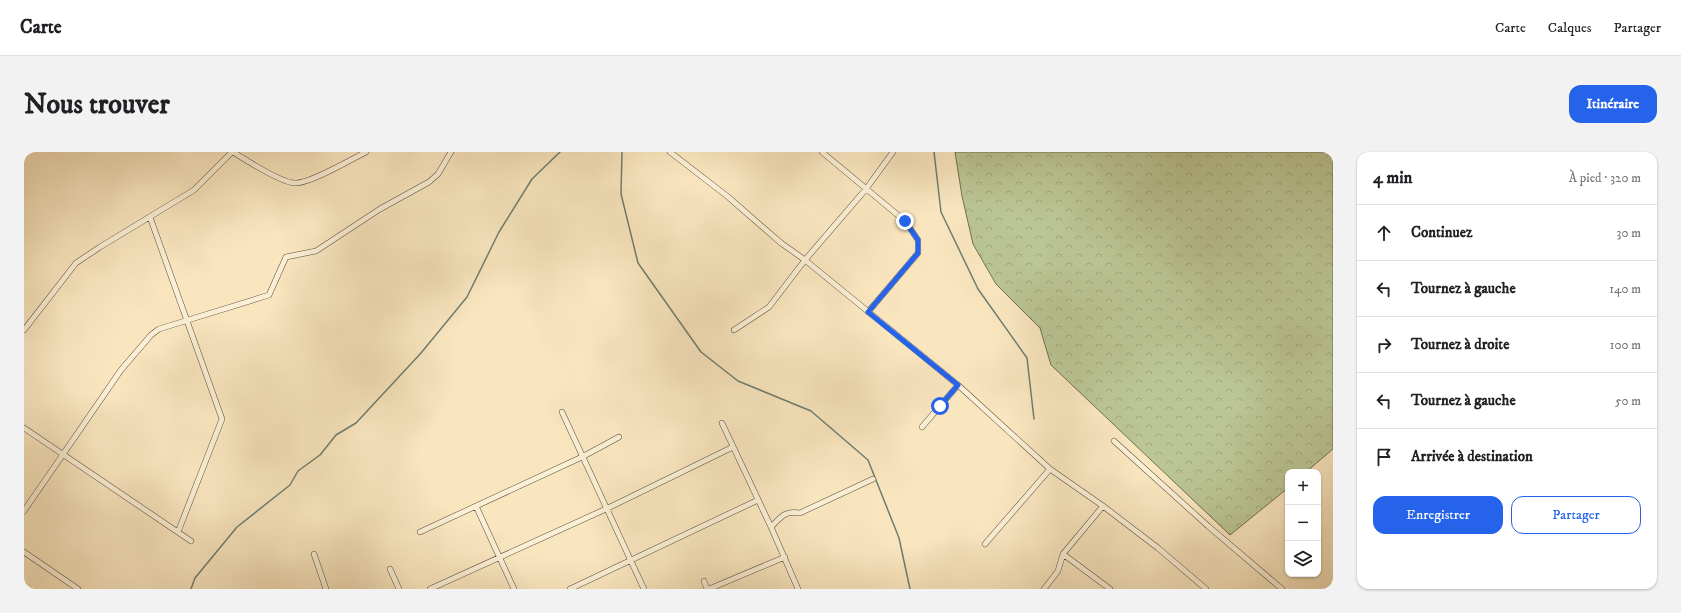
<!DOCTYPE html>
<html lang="fr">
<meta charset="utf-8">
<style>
body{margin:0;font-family:"IM FELL DW Pica",serif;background:#f2f2f2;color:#202124}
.controls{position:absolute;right:12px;bottom:12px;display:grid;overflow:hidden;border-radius:8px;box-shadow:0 1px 3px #0004}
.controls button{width:36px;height:36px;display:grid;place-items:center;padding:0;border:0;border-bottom:1px solid #e0e0e0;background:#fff;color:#202124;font:20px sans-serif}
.stop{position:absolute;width:12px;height:12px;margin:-9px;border:3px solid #2563eb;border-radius:50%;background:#fff}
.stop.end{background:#2563eb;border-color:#fff;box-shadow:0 1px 4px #0008}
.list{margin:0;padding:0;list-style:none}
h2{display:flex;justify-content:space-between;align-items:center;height:52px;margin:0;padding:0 16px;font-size:17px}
h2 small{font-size:13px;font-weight:400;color:#757577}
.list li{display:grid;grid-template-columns:26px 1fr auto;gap:12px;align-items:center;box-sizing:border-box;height:56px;padding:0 16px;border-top:1px solid #e0e0e0}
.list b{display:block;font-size:15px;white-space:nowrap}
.list em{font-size:13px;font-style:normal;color:#757577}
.actions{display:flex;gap:8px;padding:12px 16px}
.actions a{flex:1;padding:9px 0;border:1px solid #2563eb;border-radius:12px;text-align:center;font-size:14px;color:#2563eb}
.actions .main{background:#2563eb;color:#fff}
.icon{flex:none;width:22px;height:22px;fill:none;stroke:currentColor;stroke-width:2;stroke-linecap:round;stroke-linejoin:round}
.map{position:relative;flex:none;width:1309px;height:437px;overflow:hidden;border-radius:12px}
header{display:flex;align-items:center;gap:24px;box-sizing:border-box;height:56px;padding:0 20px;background:#fff;border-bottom:1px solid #e0e0e0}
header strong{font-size:19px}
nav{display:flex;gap:22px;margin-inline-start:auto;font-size:14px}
.intro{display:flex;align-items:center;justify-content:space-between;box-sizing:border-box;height:96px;padding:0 24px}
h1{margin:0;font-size:28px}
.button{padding:10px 18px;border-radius:12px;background:#2563eb;color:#fff;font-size:14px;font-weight:700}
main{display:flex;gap:24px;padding:0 24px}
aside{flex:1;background:#fff;border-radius:12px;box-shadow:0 1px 3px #0004}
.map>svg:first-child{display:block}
.forest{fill:url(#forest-crowns);stroke:#6f7154}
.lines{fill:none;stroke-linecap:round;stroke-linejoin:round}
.stream{stroke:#6d7e71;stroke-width:1.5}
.minor-casing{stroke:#584e3e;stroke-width:6}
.minor{stroke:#fbefd5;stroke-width:5}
.route{stroke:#2563eb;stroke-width:5}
</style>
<header>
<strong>Carte</strong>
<nav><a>Carte</a><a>Calques</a><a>Partager</a></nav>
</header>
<div class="intro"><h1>Nous trouver</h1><a class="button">Itinéraire</a></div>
<main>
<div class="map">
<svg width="1309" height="437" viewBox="0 0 1309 437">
<defs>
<pattern id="forest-crowns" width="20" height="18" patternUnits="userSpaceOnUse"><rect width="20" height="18" fill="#bbc694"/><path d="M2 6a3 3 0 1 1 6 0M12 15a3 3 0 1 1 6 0" fill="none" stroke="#a0aa7f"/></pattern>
</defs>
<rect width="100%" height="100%" fill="#f9e6bf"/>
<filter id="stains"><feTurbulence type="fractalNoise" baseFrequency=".005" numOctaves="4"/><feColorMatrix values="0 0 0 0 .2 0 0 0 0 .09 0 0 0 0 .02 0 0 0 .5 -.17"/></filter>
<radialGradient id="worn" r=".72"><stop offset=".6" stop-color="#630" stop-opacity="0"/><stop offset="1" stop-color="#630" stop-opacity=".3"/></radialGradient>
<path class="forest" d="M931,0h378v297l-27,23h-18v16l-58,47 -179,-170 -11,-37 -44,-44 -23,-40 -11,-48z"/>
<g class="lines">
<path class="stream" d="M598,0l-1,42 17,69 63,89 37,29 73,30 57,49 31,78 11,51
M910,0l7,60 37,77 49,69 7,61
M167,437l4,-11 42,-51 53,-42 8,-14 22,-16 16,-20 20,-12 65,-70 46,-56 32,-65 33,-53 28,-27"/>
<defs>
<path id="minor" d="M209,0c11,7 51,32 63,31 15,0 54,-23 70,-31
M646,0l57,44 54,47 24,17 153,125 92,84 53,37 55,42 48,41
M798,0l83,69 13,19v13l-50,59
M126,65l72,202 -44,113
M0,178l52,-67 24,-16 94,-57 38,-38
M710,178l35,-23 36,-47 61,-71 27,-37
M538,260l82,177
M698,271l49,104 27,62
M898,275l36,-42
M0,276l167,113
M1090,289l94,85 74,63
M452,354l38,83
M0,359l97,-141 30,-35 8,-6 110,-34 17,-38 30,-6 64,-42 49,-27 9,-8 13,-22
M747,375c11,-11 13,-16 29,-14l73,-34
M396,380l162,-75 37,-20
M961,392l65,-75
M0,400l54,37
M290,402l12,35
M1039,402l47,35
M366,417l9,20
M680,429l3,8
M406,437l176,-80 127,-62
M546,437l188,-89
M685,437l76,-32
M1020,437l14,-18 5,-17 40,-48"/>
</defs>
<use href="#minor" class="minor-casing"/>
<use href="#minor" class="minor"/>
</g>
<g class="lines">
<path class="route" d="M881,69l13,19v13l-50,59 90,73 -18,21"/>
</g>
<rect width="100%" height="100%" filter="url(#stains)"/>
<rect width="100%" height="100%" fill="url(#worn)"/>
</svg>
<div class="controls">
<button>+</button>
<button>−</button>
<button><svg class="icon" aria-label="layers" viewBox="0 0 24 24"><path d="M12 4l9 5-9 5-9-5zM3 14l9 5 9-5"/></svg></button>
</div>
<div class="stop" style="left:916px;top:254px"></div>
<div class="stop end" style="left:881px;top:69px"></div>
</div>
<aside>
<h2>4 min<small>À pied · 320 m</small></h2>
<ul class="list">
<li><svg class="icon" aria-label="ahead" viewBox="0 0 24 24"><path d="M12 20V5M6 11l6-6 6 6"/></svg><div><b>Continuez</b></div><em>30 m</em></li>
<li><svg class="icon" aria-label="left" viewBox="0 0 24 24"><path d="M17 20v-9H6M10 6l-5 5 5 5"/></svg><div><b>Tournez à gauche</b></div><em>140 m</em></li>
<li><svg class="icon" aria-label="right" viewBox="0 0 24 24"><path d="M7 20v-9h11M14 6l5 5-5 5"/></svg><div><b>Tournez à droite</b></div><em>100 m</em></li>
<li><svg class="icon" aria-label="left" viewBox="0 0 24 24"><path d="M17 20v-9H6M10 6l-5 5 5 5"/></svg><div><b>Tournez à gauche</b></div><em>50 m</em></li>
<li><svg class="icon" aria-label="arrive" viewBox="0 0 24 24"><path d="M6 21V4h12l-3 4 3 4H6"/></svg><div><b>Arrivée à destination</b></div></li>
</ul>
<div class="actions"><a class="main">Enregistrer</a><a>Partager</a></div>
</aside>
</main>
